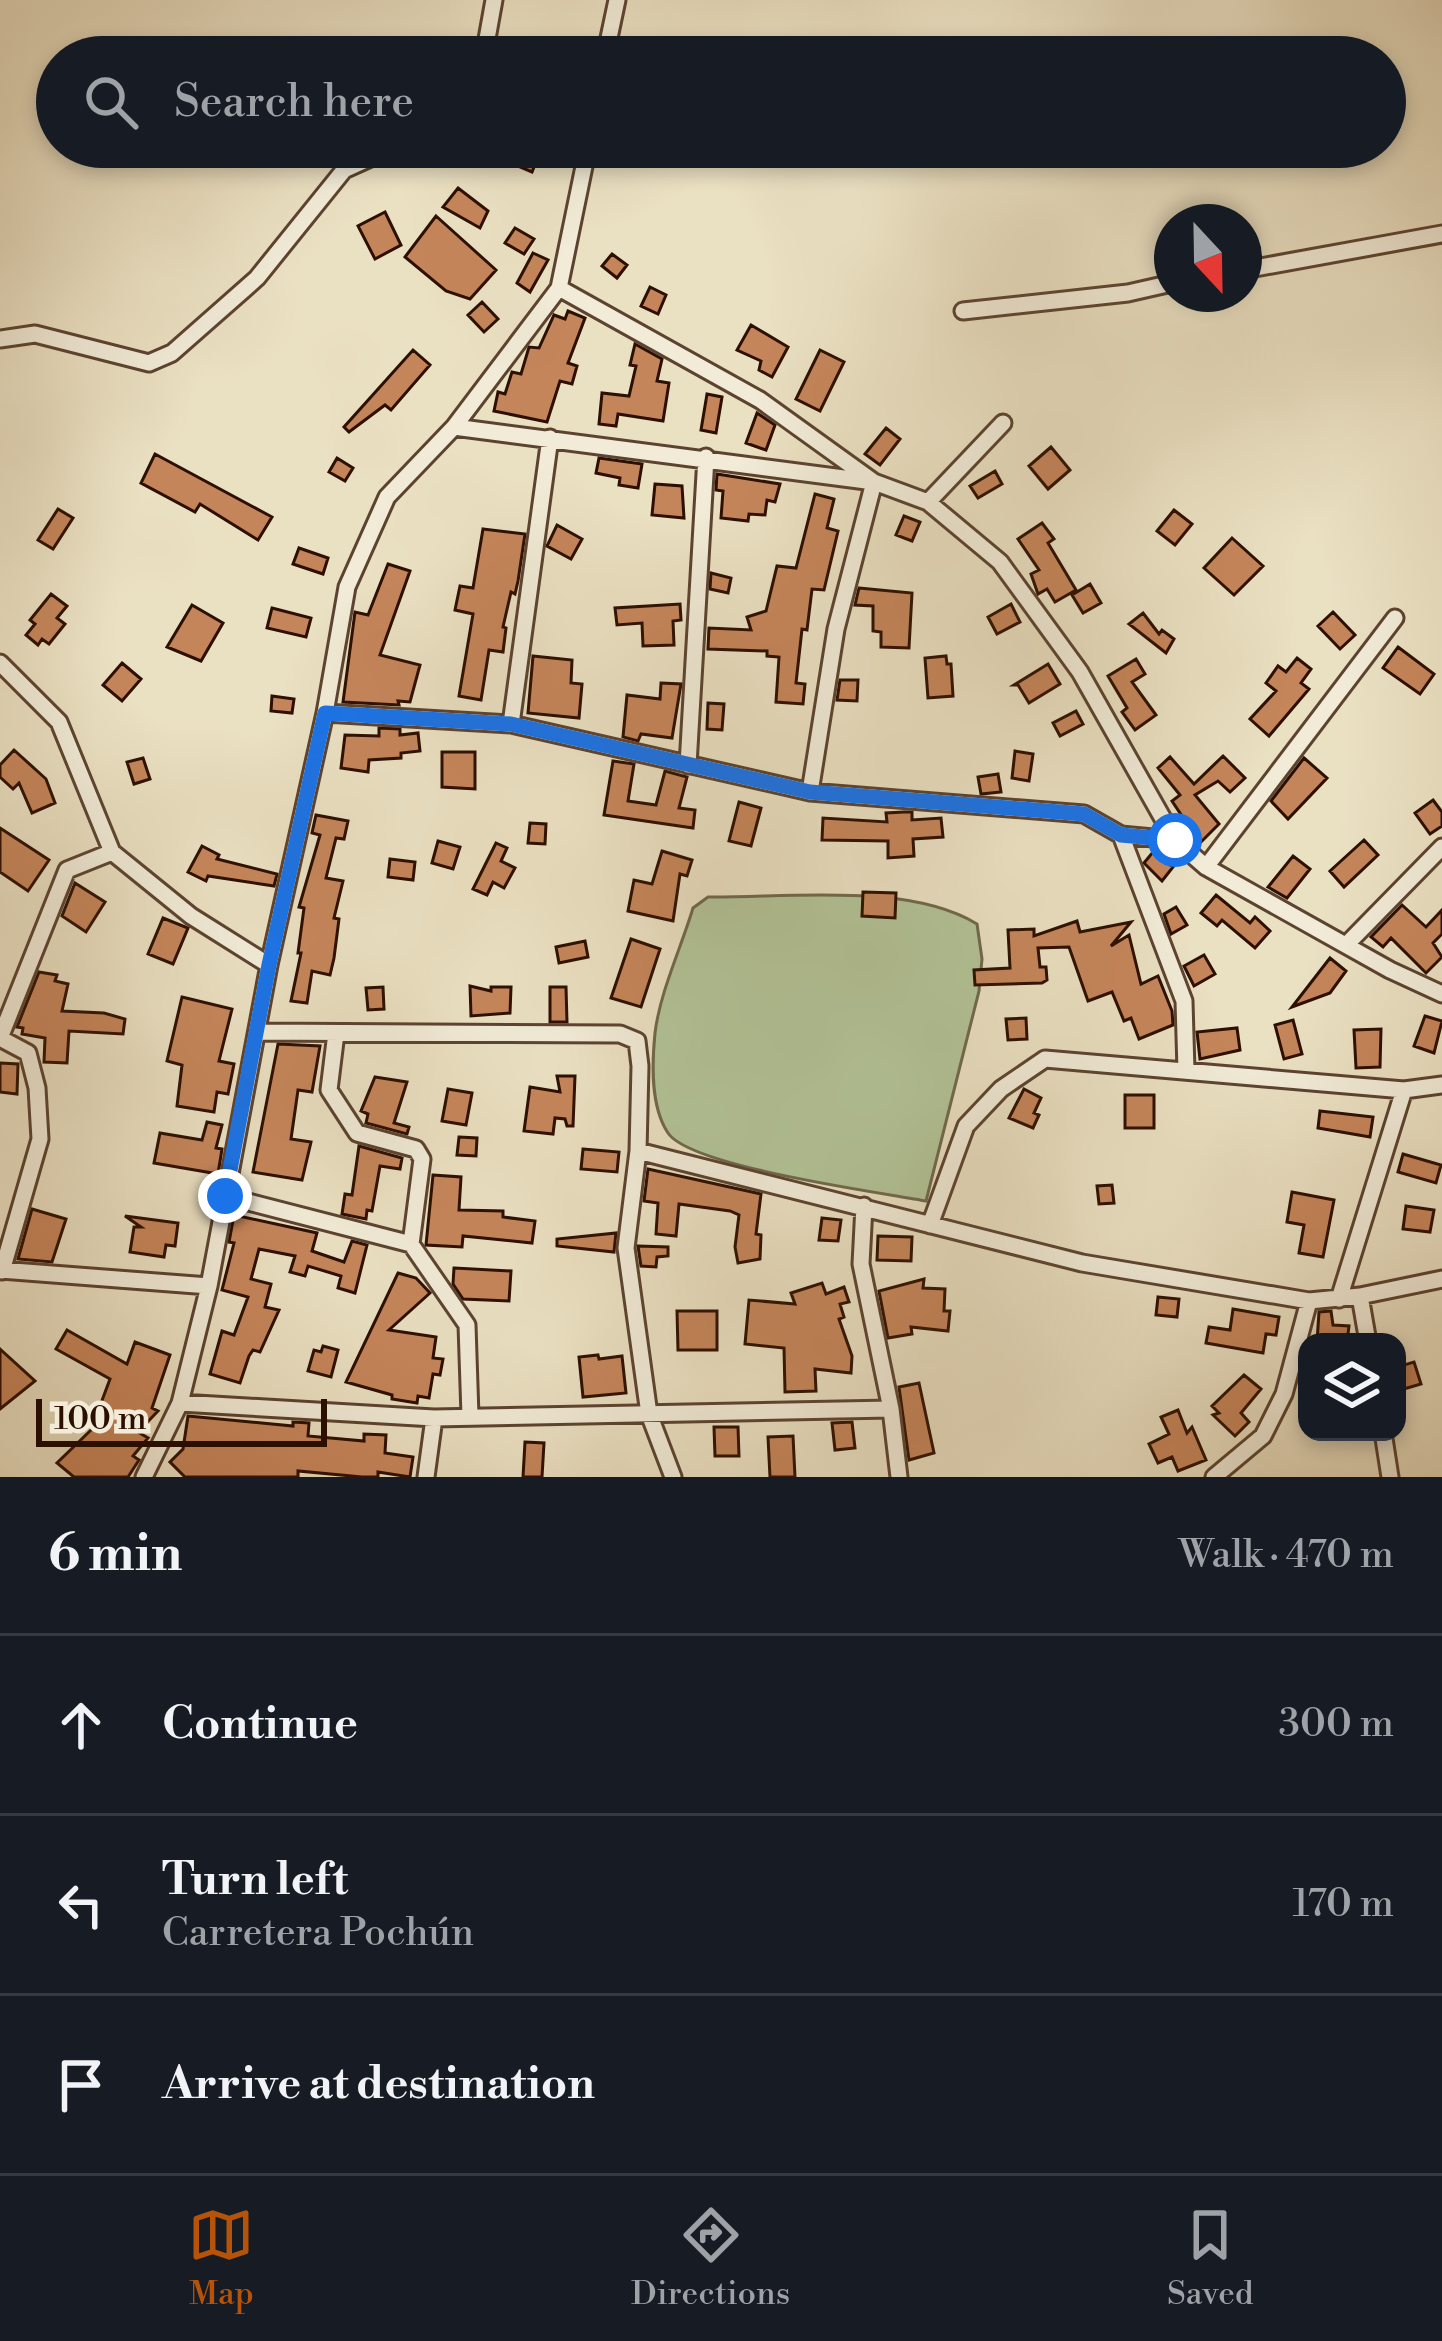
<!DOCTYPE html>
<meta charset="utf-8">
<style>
body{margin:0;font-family:"Libre Bodoni",serif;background:#20242c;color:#f1f3f6}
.controls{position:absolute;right:36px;bottom:36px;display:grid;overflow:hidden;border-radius:24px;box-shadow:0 6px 18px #0003}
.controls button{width:108px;height:108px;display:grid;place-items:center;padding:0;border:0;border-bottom:3px solid #363941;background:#171b24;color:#f1f3f6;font:60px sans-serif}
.compass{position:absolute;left:1154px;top:204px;width:108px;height:108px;border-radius:50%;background:#171b24;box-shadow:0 6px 18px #0003;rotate:158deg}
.scale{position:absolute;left:36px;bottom:30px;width:291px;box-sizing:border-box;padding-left:12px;border:6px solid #2d0f00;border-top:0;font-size:33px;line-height:42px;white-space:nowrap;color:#2d0f00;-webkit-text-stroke:9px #f1ebd7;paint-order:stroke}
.stop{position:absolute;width:36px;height:36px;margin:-27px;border:9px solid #1a73e8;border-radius:50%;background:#fff}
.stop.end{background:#1a73e8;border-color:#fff;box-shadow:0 3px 12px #0008}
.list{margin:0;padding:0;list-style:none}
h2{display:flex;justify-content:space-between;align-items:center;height:156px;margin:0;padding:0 48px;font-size:51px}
h2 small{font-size:39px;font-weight:400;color:#9ea1a6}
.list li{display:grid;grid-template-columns:78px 1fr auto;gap:36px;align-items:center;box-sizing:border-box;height:180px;padding:0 48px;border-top:3px solid #363941}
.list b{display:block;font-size:45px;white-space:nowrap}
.list p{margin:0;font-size:39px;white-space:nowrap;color:#9ea1a6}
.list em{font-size:39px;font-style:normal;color:#9ea1a6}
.icon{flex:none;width:66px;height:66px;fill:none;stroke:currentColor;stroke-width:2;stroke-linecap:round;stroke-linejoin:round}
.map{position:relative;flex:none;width:1442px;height:1477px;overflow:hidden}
.search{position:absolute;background:#171b24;box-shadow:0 6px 18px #0003;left:36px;right:36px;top:36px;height:132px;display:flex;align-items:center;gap:30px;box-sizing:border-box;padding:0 42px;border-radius:66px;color:#9ea1a6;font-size:45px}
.sheet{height:696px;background:#171b24}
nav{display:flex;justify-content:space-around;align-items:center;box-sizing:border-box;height:168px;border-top:3px solid #363941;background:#171b24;font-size:33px;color:#9ea1a6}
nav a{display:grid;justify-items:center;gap:6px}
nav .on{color:#b45309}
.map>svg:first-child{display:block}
.green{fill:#b2c397;stroke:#70694c;stroke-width:3}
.building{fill:#c5855a;stroke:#2d0f00;stroke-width:3}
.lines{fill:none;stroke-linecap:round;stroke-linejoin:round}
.minor-casing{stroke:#5c4330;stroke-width:21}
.minor{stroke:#f1ebd7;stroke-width:15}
.route{stroke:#1a73e8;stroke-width:15}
</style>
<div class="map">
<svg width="1442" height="1477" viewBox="0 0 1442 1477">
<rect width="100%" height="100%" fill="#eae0c2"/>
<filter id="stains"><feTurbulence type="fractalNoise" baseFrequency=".00167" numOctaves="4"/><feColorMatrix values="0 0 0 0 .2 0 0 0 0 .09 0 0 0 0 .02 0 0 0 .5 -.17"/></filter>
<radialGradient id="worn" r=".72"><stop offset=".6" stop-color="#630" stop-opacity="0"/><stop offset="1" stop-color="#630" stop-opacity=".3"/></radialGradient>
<path class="green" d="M708,897c80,1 200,-15 269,27l5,35 -3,32 -53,210c-48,-9 -235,-34 -258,-68 -18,-27 -16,-70 -13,-100 5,-41 26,-85 38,-125z"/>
<path class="building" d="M520,147h22l-10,25 -19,-8z
M458,188l30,23 -8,17 -37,-21z
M385,212l16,33 -26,14 -17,-33z
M436,216l60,54 -26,29 -24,-8 -41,-34z
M515,228l19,11 -10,15 -19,-11z
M533,253l15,7 -18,32 -13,-9z
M612,254l15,11 -10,13 -15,-12z
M650,287l16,8 -8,19 -17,-8z
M482,302l16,17 -14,13 -16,-17z
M568,311l17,7 -17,45 9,3 -5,18 -12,-3 -13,41 -53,-11 4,-19 7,2 7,-22 9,2 8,-27 10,1 15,-33 11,4z
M751,325l37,22 -16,30 -13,-7 2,-9 -24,-11z
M635,344l27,15 -5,22 12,2 -6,38 -45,-7 -2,12 -17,-2 3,-31 27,3 7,-30 -6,-1z
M413,350l17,15 -39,45 -6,-5 -36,27 -5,-5z
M820,350l24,12 -24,49 -24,-12z
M707,394l15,3 -6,36 -15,-3z
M757,413l18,12 -9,25 -20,-7z
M886,428l14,11 -20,26 -15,-11z
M1051,447l19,23 -22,19 -19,-23z
M155,454l117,63 -14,23 -58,-36 -5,8 -54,-29z
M337,458l16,10 -8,13 -16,-9z
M599,458l43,6 -4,24 -19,-3 1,-7 -24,-5z
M995,471l7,13 -24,14 -8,-12z
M717,474l63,10 -5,18 -8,-2 -2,15 -16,-1 -1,7 -27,-3 2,-27 -7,-1z
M655,484l27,2 2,32 -32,-3z
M815,494l19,5 -7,29 11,3 -14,59 -12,-1 -5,41 -5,-1 -6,54 9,1 -2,20 -27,-2 3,-45 -12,-1v-5l-59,-2 1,-21 42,2 -4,-13 19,-6 11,-45 19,2z
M58,509l15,9 -20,31 -15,-9z
M1174,510l18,14 -17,21 -18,-14z
M904,516l16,6 -8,19 -16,-6z
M1042,523l12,16 -6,4 28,47 -21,12 -8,-13 -9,5 -7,-20 8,-4 -21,-31z
M557,525l25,14 -11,20 -24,-13z
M483,529l42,5 -7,47 -3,13 -4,-2 -8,35 3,1 -3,24 -14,-2 -8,50 -22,-4 14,-82 -18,-4 5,-24 13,2z
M1232,538l31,28 -29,29 -30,-27z
M299,548l29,10 -5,16 -30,-10z
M388,564l22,7 -30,84 40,10 -10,37 -12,-1 1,4 -56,-3 12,-90 13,3z
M711,573l20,5 -3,15 -18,-4z
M1090,584l11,19 -18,10 -11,-18z
M859,588l53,5 -3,55 -28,-1v-15l-8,-1v-25l-18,-1z
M51,594l16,12 -10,12 8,6 -16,20 -7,-5 -4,6 -12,-10 9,-11 -5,-4z
M680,604l1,16 -8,1 1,24 -31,1 -1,-23 -25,2 -2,-17z
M1011,604l9,18 -23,12 -9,-17z
M192,605l31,18 -22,38 -34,-14z
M272,608l39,10 -5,19 -39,-9z
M1333,612l22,23 -15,14 -22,-23z
M1143,613l16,21 3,-4 12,9 -8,14 -37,-29z
M1398,647l36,27 -14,20 -37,-26z
M533,656l39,4 -1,23 11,1 -3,34 -51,-5z
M946,656l1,8h4l2,32 -25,2 -3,-40z
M1297,658l14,11 -10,14 8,6 -40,47 -19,-17 26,-28 -10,-8 12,-17 8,6z
M1136,659l9,15 -13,8 24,33 -21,15 -13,-18 5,-4 -19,-32z
M122,663l19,16 -19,22 -19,-16z
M1048,664l12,20 -31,19 -11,-18h-4z
M840,680h18l-1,21 -20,-1z
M661,683l20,1 -9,54 -31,-4 -3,7 -15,-4 4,-42 33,4z
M272,696l22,3 -2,14 -21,-2z
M708,703l16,1 -2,26 -15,-1z
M1076,711l7,13 -23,12 -7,-13z
M379,728l21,1v6l18,-2 2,18 -19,2v5l-32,2 -1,12 -27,-4 4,-33 34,1z
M14,750l32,29 9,24 -23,10 -13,-30 -6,6 -13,-12v-12z
M1015,751l18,3 -4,27 -17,-3z
M442,752h33v37l-33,-2z
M1223,756l22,22 -15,14 -12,-11 -23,14 24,29 -19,19 -28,-42 8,-6 -22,-27 12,-11 24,27z
M143,758l7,21 -16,5 -7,-22z
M1304,758l23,20 -39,41 -17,-18z
M613,761l21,3 -6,37 28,4 9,-34 22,6 -8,31 16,2 -2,18 -89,-13z
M998,774l3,18 -20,2 -3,-17z
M1433,800l9,12v14l-12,8 -15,-21z
M739,802l22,6 -10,38 -22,-5z
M904,812h8v8l29,-2 2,19 -30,2 1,17 -26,2v-17l-66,-1 1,-22 64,4 -1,-9z
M316,815l32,6 -4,18 -8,-1 -10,40 17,3 -9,37 5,1 -5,39 -4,17 -18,-4 -5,32 -16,-2 10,-48h-3l6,-45 -5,-1 21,-72 -8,-2z
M530,823l16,1 -1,20 -17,-1z
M0,828l49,32 -21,31 -28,-19z
M1364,840l14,15 -34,32 -14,-16z
M438,841l22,6 -7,22 -21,-6z
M496,843l11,5 -6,13 14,7 -11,20 -11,-6 -6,13 -14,-6z
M202,846l17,9 -2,4 60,15 -3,12 -66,-10 -2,5 -18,-9z
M662,851l30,9 -5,16 -7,-2 -7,47 -45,-10 6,-31 18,4z
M1153,852l20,15 -11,14 -18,-18z
M1293,856l17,13 -23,29 -19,-11z
M390,859l25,3 -2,18 -25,-3z
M75,883l30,19 -19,30 -24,-16z
M863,892l33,1 -1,25 -33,-2z
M1216,895l34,28 5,-6 15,14 -15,17 -33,-28 -5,6 -16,-13z
M1402,905l24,22 16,-17v24l-9,9 9,14 -16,16 -35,-35 -8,9 -12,-10z
M1176,907l11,18 -16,9 -7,-20z
M163,918l25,10 -15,36 -25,-10z
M1077,921l3,11 51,-10 -20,24 18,-11 12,49 17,-8 14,35 1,14 -34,14 -8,-21 -7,3 -12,-29 -24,9 -19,-54 -31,1 2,19h6l1,13 -5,3 -67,2 -1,-15 36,-2 -2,-38 26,-1v7z
M631,939l29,10 -19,58 -30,-9z
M585,941l3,16 -29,6 -3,-16z
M1204,955l11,19 -21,12 -10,-20z
M1330,958l16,13 -16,22 -38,14z
M39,972l18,3 -2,6 13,3 -6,27 42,2 21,6 -2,15 -54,-3 -2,32 -23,-1 1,-24 -23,-4 1,-6 -6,-1z
M470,986l21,5v-4h20l-1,26 -39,3z
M383,987l1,22 -16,1 -2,-22z
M550,987h16l1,35h-17z
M182,997l50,12 -13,52 15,3 -6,30 -11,-2 -3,20 -37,-6 5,-41 -15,-4z
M1425,1016l17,5 -8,32 -20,-7z
M1026,1018l1,21 -19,1 -2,-21z
M1293,1020l9,34 -18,5 -9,-34z
M1237,1028l3,22 -40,9 -3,-27z
M1381,1029l-1,38 -24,1 -2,-38z
M278,1044l42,2 -8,46 -14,-2 -7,49 20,3 -9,38 -49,-8z
M0,1063l18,1 -1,30 -17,-2z
M557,1076h18l-2,50h-6l-2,-7 -10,-1 -2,16 -29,-3 6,-44 30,5z
M375,1077l32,5 -13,41 15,4 -2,7 -41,-11 2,-9 -7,-3z
M448,1089l24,4 -6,32 -24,-4z
M1024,1089l17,9 -7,15 5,2 -6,13 -24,-10z
M1125,1095h29v33h-29z
M1320,1111l53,6 -3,20 -52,-9z
M207,1122l15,3 -6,23 6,1 -4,25 -64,-11 6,-30 42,7z
M459,1137l18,1 -1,18 -19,-1z
M359,1146l43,12 -2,11 -20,-3 -8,45 -5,-1 -1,9 -24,-5 3,-20 7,1z
M583,1149l36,3 -2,20 -36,-3z
M1403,1154l38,11 -5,18 -38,-11z
M648,1169l113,25 -5,40 5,1 -1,24 -22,4 -3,-16 4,-32 -9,-4 -51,-7 -3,32 -20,-2 2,-31 -14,-2z
M433,1175l28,2 -2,33 44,1v6l32,4 -3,22 -69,-7 -1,11 -36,-2z
M1112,1185l2,18 -15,1 -2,-18z
M1292,1192l42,8 -11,57 -24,-4 5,-28 -17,-3z
M1406,1206l28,4 -4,22 -27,-3z
M32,1209l34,10 -14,43 -34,-3z
M234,1215l83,18 -5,18 32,11 8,-21 15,4 -12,48 -17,-5 3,-12 -33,-10 -3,10 -15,-4 5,-16 -36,-7 -8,30 20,5 -6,23 14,3 -19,42 -7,-2 -4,6 -9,27 -30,-9 12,-43 12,4 14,-38 -26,-7 12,-47 -5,-1z
M125,1216l53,7 -3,23 -9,-1 -2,12 -34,-5 4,-25h7z
M822,1218l19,2 -3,21 -19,-1z
M616,1233l-2,19 -57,-6v-7z
M878,1236l34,1 -1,24 -34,-1z
M638,1246l30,1v9l-11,1 -1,10 -15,-1z
M454,1268l57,3 -2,30 -46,-2 -10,-15z
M398,1273l18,5 14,15 -41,37 47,7 -3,21 10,1 -3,16 -7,-1 -4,24 -11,-2 -1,7 -25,-4v-4l-46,-13z
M924,1279l-1,9 22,1 -1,22h6l-2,20 -37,-4 1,7 -24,4 -9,-47z
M822,1283l4,11 18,-7 5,15 -9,2 4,13 -5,2 13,37 -1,17 -36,-4 1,22 -31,1 -1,-44 -39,-4 4,-44 46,4 -4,-11z
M1158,1297l21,2 -2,18 -21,-2z
M1233,1309l46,8 -3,18 -10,-1 -3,19 -57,-10 3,-16 21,3z
M677,1311h40v39h-39z
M1331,1311l2,14 16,1 -2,16h-30l2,-30z
M67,1330l60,34 8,-22 35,13 -18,53 6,3 -20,21 10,6 -15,18 6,4 -11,17h-54l-17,-14 34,-33 19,-51 -54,-30z
M323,1346l15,4 -7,27 -23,-6 6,-21 7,2z
M0,1349l35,32 -35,28z
M598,1355l1,4 23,-3 4,37 -43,4 -4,-40z
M1414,1362l7,22 -24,7v-24z
M1244,1375l17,14 -20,24 8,9 -14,14 -22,-21 6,-2 -7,-7z
M919,1383l15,70 -25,7 -10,-73z
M1178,1410l9,23 5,-6 14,33 -28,11 -6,-14 -14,6 -9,-19 20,-10 -8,-17z
M188,1416l105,10v-4l16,1 -1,13 56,5v-7l22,1 -1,18 28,4 -3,20 -32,-5v5h-16l-64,-6v6h-113l-15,-15 13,-13z
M852,1422l3,26 -20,2 -3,-27z
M714,1427h24l1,29h-24z
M793,1436l2,41h-25l-2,-40z
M525,1442l19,1 -2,34h-19z"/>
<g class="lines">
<defs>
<path id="minor" d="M479,57l6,-7 9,-50
M605,57l12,-57
M1244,270l198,-36
M559,288l201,112 114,82 54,20 72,60 80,110 95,168 31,27 184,103 52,24
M963,311l165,-18 44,-10
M0,339l35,-5 114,29 23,-10 85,-75 87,-108 51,-23
M454,427l420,55 -38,147 -26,163
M928,502l75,-79
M0,663l59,59 53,130 79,64 78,49
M325,713l186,11 299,68 274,22 37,21 54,5
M511,724l39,-286
M688,765l18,-308
M1121,835l63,166 2,70
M1206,867l189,-249
M1348,943l94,-96
M259,1032l361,2 17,7 3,25 -2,85 -12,97 23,166 24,63
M336,1033l-7,57 28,43 59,16 6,10 -11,85
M638,1151l444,112 227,38 51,-5 82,-17
M225,1196l186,48 56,81 3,91
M864,1206l-3,58 30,145 8,68
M930,1225l36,-99 35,-37 44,-30 359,31 38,-5
M0,1270l209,16
M2,1271l38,-132 -3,-51 -9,-35 -28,-15 67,-168 45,-18
M1360,1296l8,46
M1339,1299l65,-209
M180,1403l254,15 457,-9
M1383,1432l7,45
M144,1477l36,-74 29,-117 60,-321 56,-252 22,-126 40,-90 67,-70 105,-139 29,-141
M426,1477l8,-59
M1214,1477l49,-41 21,-42 25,-93"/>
</defs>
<use href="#minor" class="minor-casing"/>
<use href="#minor" class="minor"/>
</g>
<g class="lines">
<path class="route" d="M225,1196l44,-231 56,-252 186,11 299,68 274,22 37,21 54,5"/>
</g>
<rect width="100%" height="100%" filter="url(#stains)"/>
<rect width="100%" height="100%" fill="url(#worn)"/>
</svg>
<div class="controls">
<button><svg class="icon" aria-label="layers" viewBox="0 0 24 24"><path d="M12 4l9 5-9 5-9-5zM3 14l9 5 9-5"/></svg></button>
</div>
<svg class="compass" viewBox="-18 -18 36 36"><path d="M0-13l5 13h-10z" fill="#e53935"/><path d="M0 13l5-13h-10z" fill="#9ea1a6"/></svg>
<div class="scale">100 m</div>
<div class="stop" style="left:1175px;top:840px"></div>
<div class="stop end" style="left:225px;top:1196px"></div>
<div class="search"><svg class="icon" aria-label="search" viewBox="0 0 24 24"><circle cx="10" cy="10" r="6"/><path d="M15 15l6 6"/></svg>Search here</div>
</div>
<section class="sheet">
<h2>6 min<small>Walk · 470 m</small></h2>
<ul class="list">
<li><svg class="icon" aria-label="ahead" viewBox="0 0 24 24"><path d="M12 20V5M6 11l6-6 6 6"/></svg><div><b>Continue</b></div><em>300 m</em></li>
<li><svg class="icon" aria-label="left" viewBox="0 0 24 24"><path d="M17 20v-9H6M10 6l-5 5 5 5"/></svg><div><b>Turn left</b><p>Carretera Pochún</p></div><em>170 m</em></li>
<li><svg class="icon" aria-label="arrive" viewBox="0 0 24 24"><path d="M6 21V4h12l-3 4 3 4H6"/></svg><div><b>Arrive at destination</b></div></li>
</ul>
</section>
<nav>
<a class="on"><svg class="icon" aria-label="map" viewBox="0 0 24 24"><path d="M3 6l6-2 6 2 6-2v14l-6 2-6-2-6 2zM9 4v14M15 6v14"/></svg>Map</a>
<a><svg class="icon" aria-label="directions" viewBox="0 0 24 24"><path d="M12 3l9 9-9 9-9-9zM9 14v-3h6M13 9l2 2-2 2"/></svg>Directions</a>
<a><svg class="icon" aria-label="saved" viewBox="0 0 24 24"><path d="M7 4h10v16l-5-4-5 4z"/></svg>Saved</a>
</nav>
